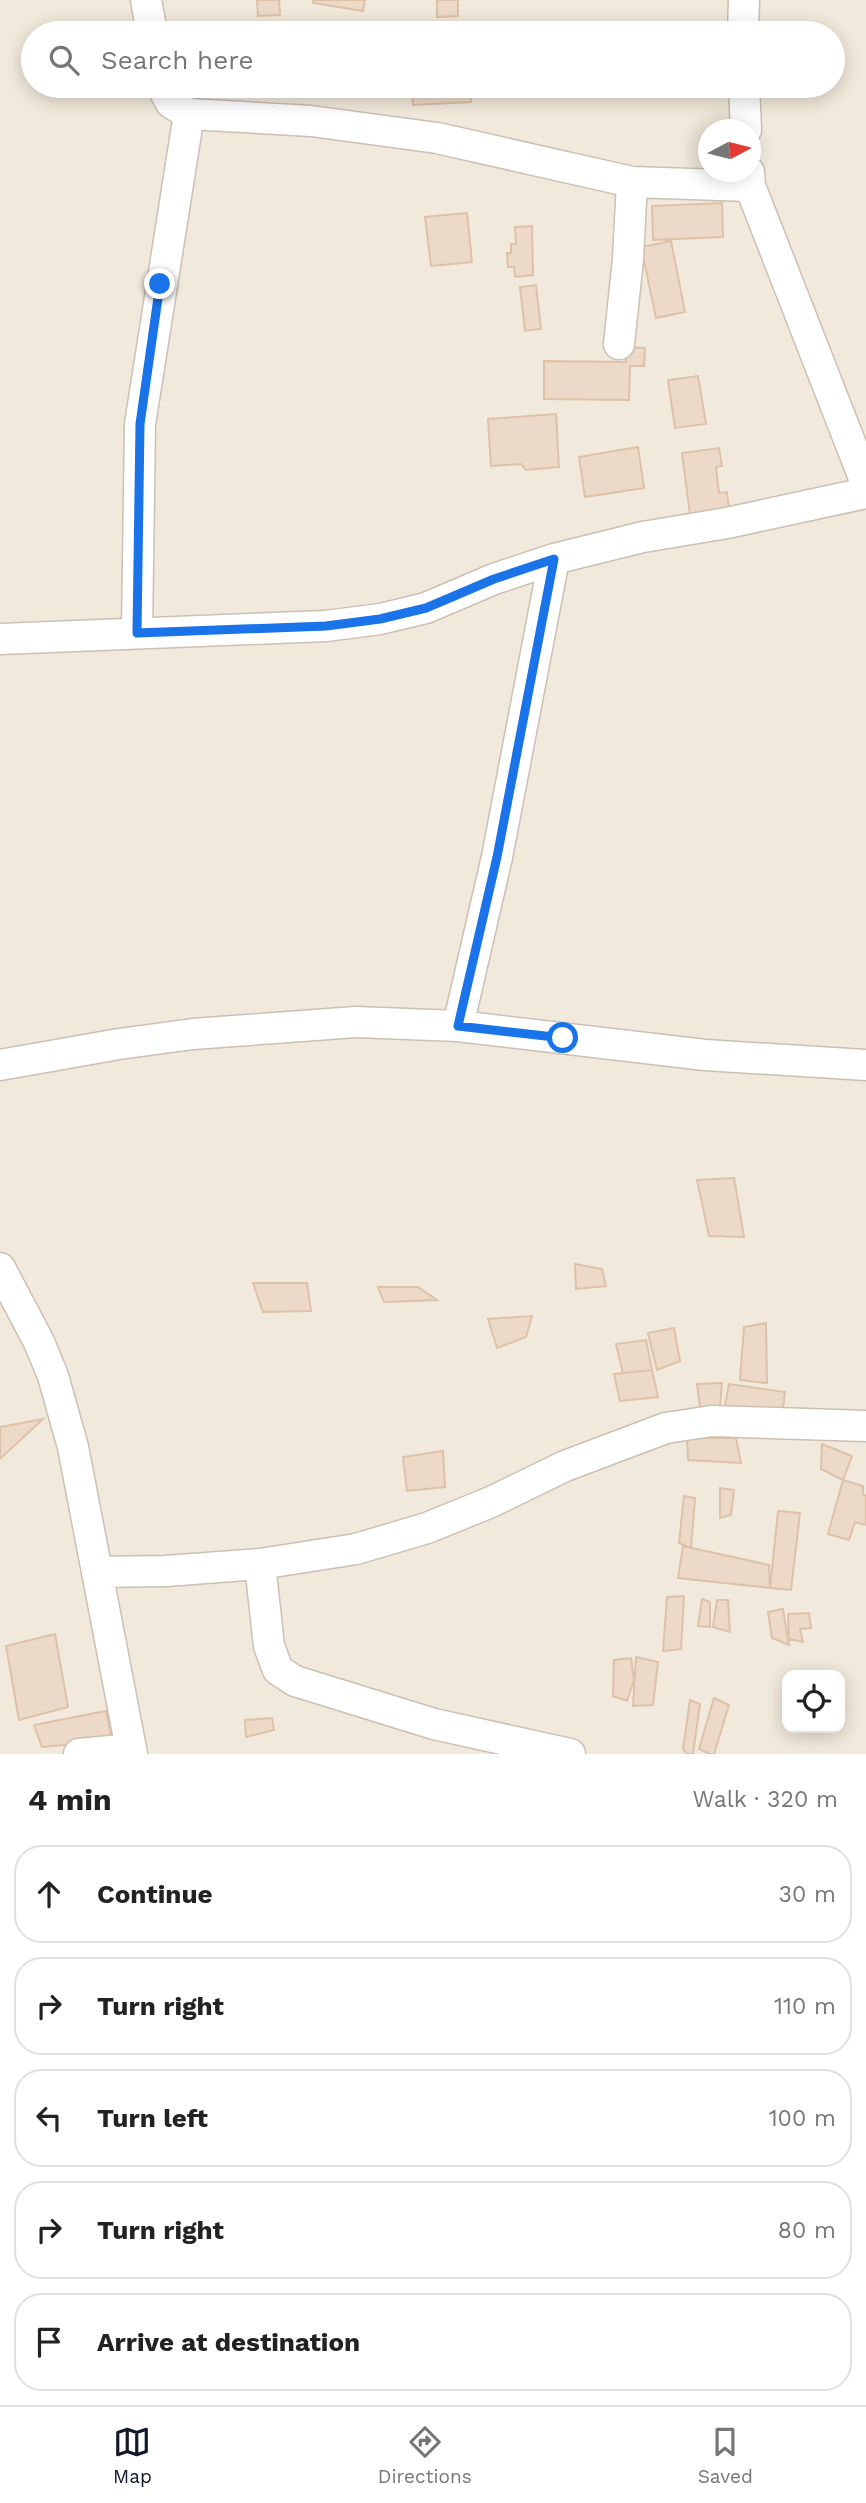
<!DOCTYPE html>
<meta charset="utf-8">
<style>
body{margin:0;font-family:"Work Sans",sans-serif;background:#f2f2f2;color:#222}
.controls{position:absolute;right:21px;bottom:21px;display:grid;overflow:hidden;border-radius:14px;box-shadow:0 4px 18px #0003}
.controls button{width:63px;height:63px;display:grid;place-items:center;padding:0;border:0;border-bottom:2px solid #e0e0e0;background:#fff;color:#222;font:35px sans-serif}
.compass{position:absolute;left:698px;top:119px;width:63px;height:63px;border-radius:50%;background:#fff;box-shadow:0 4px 18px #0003;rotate:83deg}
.stop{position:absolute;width:21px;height:21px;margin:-16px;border:5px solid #1a73e8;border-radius:50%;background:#fff}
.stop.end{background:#1a73e8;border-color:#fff;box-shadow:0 2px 7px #0008}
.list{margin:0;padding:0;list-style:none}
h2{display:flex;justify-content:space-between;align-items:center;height:91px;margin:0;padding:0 28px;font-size:30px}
h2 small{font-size:23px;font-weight:400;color:#767676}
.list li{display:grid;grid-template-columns:46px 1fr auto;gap:21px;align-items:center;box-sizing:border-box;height:98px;margin:0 14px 14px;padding:0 14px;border:2px solid #e0e0e0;border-radius:28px}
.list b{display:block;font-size:26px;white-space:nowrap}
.list em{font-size:23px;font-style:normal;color:#767676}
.icon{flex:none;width:38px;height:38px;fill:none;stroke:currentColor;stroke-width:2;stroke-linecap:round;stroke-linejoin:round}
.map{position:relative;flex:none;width:866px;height:1754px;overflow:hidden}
.search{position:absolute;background:#fff;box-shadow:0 4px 18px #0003;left:21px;right:21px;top:21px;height:77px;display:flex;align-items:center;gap:18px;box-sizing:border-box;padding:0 24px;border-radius:38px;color:#767676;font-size:26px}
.sheet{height:651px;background:#fff}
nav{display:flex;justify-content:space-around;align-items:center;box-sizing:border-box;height:98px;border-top:2px solid #e0e0e0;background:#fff;font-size:19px;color:#767676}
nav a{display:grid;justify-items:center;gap:4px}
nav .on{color:#111827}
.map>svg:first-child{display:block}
.residential{fill:#f1e9db;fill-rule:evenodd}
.building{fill:#edd9c7;stroke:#dec1a9;stroke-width:2}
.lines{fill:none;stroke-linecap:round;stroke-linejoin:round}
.minor-casing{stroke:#ccbfb3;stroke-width:33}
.minor{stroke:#fff;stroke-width:30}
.route{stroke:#1a73e8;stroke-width:9}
</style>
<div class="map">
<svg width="866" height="1754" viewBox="0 0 866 1754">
<rect width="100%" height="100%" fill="#fbf6ec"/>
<path class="residential" d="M0,0h866v1754h-866zM33,33h800v53h-800zM708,130h42v42h-42zM787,1675h53v53h-53z"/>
<path class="building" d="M257,0h22l1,15 -22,1z
M313,0h52l-2,11 -50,-8z
M437,0h21v16l-21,1z
M412,86h58l1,16 -58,3z
M722,203l1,34 -70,3 -1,-34z
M467,213l5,49 -41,4 -6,-49z
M532,226l1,49 -18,2 -1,-10h-6l-1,-14h4v-9h5l-1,-17z
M671,241l14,71 -29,6 -15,-71z
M536,285l5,44 -16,2 -5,-44z
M626,347l19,1 -1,18h-14l-1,34 -85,-1v-38l82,1z
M698,376l8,48 -31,4 -7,-48z
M556,414l3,53 -33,3 -5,-6 -30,2 -3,-47z
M638,447l6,41 -59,9 -6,-40z
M719,448l3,18 -6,1 3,26 8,-1 2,18 -39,5 -8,-62z
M734,1178l10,59 -35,-1 -12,-56z
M575,1264l27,5 4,17 -30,3z
M253,1283h54l4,28 -48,1z
M378,1287h40l19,13 -53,2z
M532,1316l-6,21 -29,11 -9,-29z
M766,1323l1,60 -27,-3 4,-53z
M674,1328l6,33 -23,9 -9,-37z
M646,1340l6,30 -29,3 -7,-29z
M652,1370l6,27 -38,4 -6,-27z
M722,1383l-2,24h-20l-3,-23z
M729,1384l56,8 -3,24 -57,-10z
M43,1419l-43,40v-32z
M687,1438h49l5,25 -53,-3z
M822,1444l30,12 -9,24 -22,-11z
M443,1451l2,36 -38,4 -4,-34z
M843,1480l20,6v8l3,2v29l-11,-3 -6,18 -21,-6z
M720,1488l14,2 -3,25 -11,3z
M684,1496l11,2 -4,50 -12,-5z
M778,1511l22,2 -9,77 -21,-2z
M683,1546l86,19 1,23 -92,-10z
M684,1596l-3,53 -18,2 4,-54z
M702,1599l8,3v25l-12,-1z
M717,1600h11l2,32 -17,-5z
M783,1609l6,36 -17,-7 -4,-26z
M809,1613l2,15 -11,1 3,13 -14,-3 -1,-25z
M55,1634l13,73 -49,13 -13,-74z
M636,1657l22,5 -5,43 -20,1z
M631,1658l3,22 -7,21 -14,-5 1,-36z
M714,1698l15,7 -15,49h-4l-11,-5z
M690,1700l10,4 -7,50h-6l-4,-5z
M106,1711l6,30 -70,6 -8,-22z
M272,1718l2,12 -28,7 -1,-17z"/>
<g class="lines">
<defs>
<path id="minor" d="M146,0l6,33
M743,33l1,-33
M162,86l9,17 18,11 122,7 126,17 195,44 118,4
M744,86l2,44
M749,172l1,14 116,297
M619,344l9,-85 4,-77
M137,633l3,-209 49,-310
M0,639l326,-13 54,-7 46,-11 68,-29 60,-20 89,-22 84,-14 139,-30
M458,1026l39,-169 57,-298
M0,1065l119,-21 74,-10 163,-12 102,4 247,29 161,10
M0,1268l39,74 14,34 20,71 59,307
M260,1564l9,82 9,24 17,11 139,43 136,30
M98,1572l68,-1 94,-7 96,-15 71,-21 64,-26 74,-36 101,-38 46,-7 154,5
M79,1754l52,-5"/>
</defs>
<use href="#minor" class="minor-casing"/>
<use href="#minor" class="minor"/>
</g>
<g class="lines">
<path class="route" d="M160,284l-20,140 -3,209 189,-7 54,-7 46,-11 68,-29 60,-20 -57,298 -39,169 105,12"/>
</g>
</svg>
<div class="controls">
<button><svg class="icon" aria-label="locate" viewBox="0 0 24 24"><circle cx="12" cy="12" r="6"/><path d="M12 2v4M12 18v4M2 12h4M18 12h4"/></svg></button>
</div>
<svg class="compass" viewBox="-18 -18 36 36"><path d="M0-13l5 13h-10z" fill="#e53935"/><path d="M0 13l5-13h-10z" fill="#767676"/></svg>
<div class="stop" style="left:563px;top:1038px"></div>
<div class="stop end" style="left:160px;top:284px"></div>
<div class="search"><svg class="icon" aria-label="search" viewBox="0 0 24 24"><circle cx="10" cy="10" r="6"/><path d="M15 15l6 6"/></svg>Search here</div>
</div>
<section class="sheet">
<h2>4 min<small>Walk · 320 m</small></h2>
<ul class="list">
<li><svg class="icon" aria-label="ahead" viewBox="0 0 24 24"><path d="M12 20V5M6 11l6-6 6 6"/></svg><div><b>Continue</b></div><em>30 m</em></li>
<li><svg class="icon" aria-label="right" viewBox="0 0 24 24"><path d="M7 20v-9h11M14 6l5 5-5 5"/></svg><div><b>Turn right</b></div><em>110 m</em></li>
<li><svg class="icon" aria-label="left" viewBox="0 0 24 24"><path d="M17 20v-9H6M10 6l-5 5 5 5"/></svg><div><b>Turn left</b></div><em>100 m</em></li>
<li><svg class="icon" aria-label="right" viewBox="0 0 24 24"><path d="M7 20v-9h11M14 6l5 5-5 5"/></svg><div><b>Turn right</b></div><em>80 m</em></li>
<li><svg class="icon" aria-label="arrive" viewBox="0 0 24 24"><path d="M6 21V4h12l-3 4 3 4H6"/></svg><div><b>Arrive at destination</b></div></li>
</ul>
</section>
<nav>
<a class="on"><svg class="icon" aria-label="map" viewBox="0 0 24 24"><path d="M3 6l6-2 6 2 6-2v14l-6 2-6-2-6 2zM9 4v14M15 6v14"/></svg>Map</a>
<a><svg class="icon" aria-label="directions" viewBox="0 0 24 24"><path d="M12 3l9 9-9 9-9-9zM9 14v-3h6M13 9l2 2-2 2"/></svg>Directions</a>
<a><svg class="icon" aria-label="saved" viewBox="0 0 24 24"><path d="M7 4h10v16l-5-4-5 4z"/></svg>Saved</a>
</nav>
